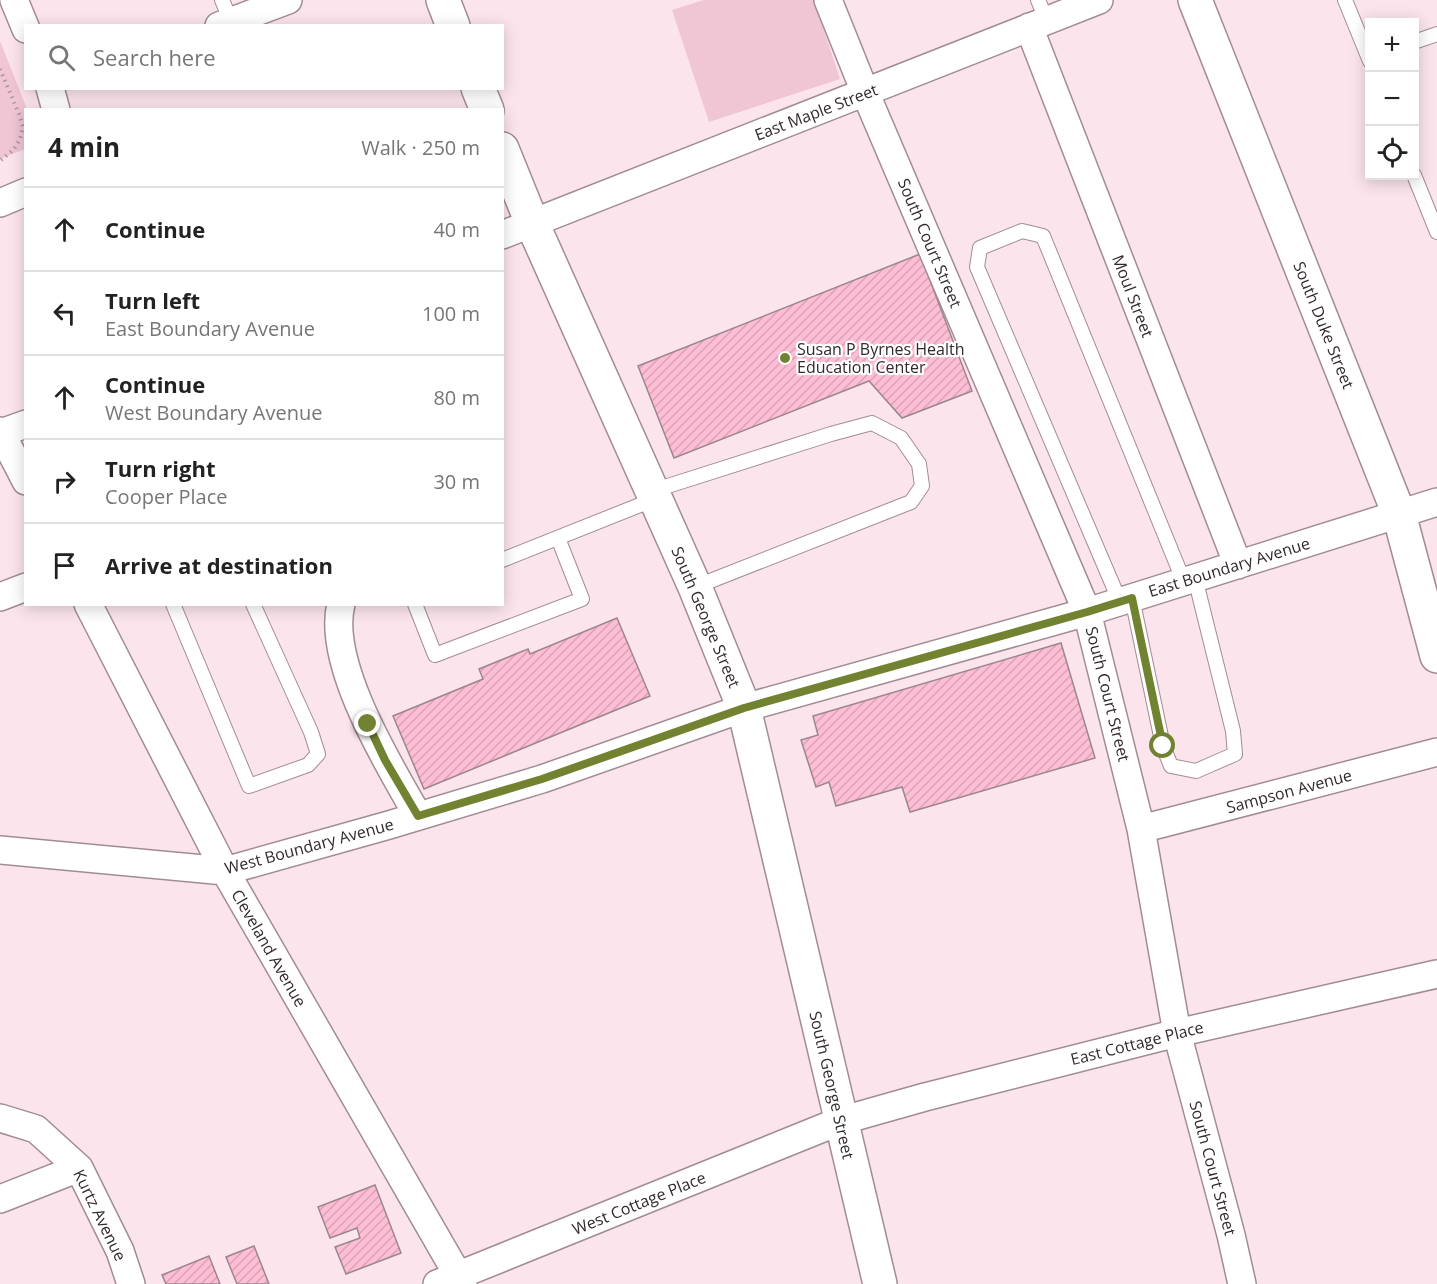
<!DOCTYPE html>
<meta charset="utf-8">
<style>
body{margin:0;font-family:"Open Sans",sans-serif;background:#f6f6f6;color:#222}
.controls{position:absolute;right:18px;top:18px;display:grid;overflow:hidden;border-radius:0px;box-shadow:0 3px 15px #0003}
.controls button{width:54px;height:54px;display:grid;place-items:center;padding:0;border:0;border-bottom:2px solid #e0e0e0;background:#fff;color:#222;font:30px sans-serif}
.stop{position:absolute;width:18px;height:18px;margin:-14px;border:4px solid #718231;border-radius:50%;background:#fff}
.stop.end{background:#718231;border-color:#fff;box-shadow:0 2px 6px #0008}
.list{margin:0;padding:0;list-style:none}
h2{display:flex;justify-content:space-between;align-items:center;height:78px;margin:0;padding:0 24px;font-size:26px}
h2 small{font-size:20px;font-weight:400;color:#767676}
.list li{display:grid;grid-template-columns:39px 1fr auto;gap:18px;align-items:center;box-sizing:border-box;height:84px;padding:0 24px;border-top:2px solid #e0e0e0}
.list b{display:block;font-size:22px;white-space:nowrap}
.list p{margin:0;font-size:20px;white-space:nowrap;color:#767676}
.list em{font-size:20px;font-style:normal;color:#767676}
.icon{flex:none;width:33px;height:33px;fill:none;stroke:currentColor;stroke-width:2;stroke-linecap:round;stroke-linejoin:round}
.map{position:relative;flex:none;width:1437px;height:1284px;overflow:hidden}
.search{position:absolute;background:#fff;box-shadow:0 3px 15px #0003;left:24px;top:24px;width:480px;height:66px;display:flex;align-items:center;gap:15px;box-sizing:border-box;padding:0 21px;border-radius:0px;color:#767676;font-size:22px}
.panel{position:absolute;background:#fff;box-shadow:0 3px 15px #0003;left:24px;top:108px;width:480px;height:498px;border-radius:0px}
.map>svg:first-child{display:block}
.green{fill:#f0c5d4}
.building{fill:url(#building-hatch);stroke:#9c868e;stroke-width:1.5}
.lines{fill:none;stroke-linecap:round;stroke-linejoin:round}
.lane-casing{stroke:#a28c94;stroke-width:16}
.street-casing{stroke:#a28c94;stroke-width:30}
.secondary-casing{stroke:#a28c94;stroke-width:36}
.primary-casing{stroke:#a28c94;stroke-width:36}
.path{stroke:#ab999f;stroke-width:4;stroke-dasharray:1.5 4.5;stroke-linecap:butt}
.lane{stroke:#fff;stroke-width:14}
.street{stroke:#fff;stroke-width:27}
.secondary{stroke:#fff;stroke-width:33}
.primary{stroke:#fff;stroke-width:33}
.route{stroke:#718231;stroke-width:8}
.poi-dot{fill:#718231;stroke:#fff;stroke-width:2}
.labels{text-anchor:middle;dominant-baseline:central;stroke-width:4.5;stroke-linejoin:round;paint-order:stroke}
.street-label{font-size:16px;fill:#32292c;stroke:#fff}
.poi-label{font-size:16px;fill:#32292c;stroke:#fff;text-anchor:start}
</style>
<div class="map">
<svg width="1437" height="1284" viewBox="0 0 1437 1284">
<defs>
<pattern id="building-hatch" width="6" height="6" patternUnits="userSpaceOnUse" patternTransform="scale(1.5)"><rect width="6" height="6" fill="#fdbdd5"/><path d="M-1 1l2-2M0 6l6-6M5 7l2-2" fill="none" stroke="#d9a2b7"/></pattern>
</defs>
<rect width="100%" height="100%" fill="#fce4ec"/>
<path class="green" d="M704,0h110l26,79 -131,43 -37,-112z
M0,41l27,68 -1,1 -1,39 -25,10z"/>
<path class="building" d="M920,254l52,137 -70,27 -33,-37 -195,77 -36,-92z
M617,618l33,78 -226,93 -31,-73 90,-37 -4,-10 49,-20 2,5z
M1061,643l34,115 -185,54 -8,-25 -66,19 -7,-24 -13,5 -15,-47 17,-5 -5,-19z
M375,1185l26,68 -55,21 -11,-27 25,-9 -3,-10 -27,10 -12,-31z
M254,1246l15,38h-32l-11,-27z
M209,1256l11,28h-54l-4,-9z"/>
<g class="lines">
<defs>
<path id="lane" d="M222,0l9,21
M1038,0l9,21
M1345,0l25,61
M1414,42l23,-8
M1414,175l23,57
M652,491l179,-57 41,-11 29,15 18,26 3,22 -11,16 -216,85
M502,560l153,-61
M1132,598l31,148 8,20 25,5 39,-17 -2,-23 -38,-153
M1120,602l-143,-335 3,-19 42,-17 21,5 141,346
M173,604l76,182 59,-21 10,-11 -7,-22 -58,-128
M415,604l20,51 147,-56 -24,-61"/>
<path id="street" d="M14,0l12,29
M828,0l37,92 222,520 54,217 36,204 54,202 11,49
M219,26l69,-26
M1029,27l209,538
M50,88l6,22
M0,203l26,-11
M502,235l597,-235
M0,431l26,50
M1,433l25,-9
M0,597l26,-10
M88,604l137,267 238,413
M341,604c-15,59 48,161 77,212
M1141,829l296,-77
M0,850l225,21 164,-46 153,-46 202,-71 343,-96 350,-110
M0,1118l36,11 43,39 41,83 11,33
M0,1199l79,-31
M437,1284l403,-163 85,-24 252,-64 260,-59"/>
<path id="secondary" d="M1195,0l204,514 38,142"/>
<path id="primary" d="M443,0l10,26
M478,88l9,22
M502,149l30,74 163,364 49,121 136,576"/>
</defs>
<use href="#lane" class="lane-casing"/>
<use href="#street" class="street-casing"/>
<use href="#secondary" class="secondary-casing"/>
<use href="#primary" class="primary-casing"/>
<path class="path" d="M0,69l19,45 4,13 -3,12 -6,10 -14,12"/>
<use href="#lane" class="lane"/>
<use href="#street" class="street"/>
<use href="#secondary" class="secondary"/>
<use href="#primary" class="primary"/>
</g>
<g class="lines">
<path class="route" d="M368,724l17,36 33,56 124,-37 202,-71 343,-96 45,-14 31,148"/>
</g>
<circle class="poi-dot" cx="785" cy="358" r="6"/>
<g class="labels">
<g class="street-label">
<text transform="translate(816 112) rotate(-21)">East Maple Street</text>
<text transform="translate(930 243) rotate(67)">South Court Street</text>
<text transform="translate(1133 296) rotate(69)">Moul Street</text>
<text transform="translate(1324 325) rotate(68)">South Duke Street</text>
<text transform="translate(1229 567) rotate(-17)">East Boundary Avenue</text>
<text transform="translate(706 617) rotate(67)">South George Street</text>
<text transform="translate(1108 694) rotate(76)">South Court Street</text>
<text transform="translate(1289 791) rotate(-15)">Sampson Avenue</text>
<text transform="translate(309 846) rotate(-15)">West Boundary Avenue</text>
<text transform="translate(269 948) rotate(60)">Cleveland Avenue</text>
<text transform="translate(1137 1043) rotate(-14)">East Cottage Place</text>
<text transform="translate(832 1085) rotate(77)">South George Street</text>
<text transform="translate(1213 1168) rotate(75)">South Court Street</text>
<text transform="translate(639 1203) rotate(-22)">West Cottage Place</text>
<text transform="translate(100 1215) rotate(64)">Kurtz Avenue</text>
</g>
<g class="poi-label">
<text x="797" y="349">Susan P Byrnes Health<tspan x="797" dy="18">Education Center</tspan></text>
</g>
</g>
</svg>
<div class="controls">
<button>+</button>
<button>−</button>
<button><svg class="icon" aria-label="locate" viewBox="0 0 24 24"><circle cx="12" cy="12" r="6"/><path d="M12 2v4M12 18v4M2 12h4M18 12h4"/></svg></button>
</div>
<div class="stop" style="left:1163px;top:746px"></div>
<div class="stop end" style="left:368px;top:724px"></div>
<div class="search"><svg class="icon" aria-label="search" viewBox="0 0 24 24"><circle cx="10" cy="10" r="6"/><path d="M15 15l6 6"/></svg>Search here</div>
<section class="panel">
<h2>4 min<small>Walk · 250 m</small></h2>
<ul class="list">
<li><svg class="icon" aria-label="ahead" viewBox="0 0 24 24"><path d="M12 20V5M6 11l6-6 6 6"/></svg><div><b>Continue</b></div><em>40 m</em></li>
<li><svg class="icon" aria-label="left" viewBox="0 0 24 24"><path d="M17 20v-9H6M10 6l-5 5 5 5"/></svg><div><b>Turn left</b><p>East Boundary Avenue</p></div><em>100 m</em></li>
<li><svg class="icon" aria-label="ahead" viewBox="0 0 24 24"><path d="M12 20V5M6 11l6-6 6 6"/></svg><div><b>Continue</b><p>West Boundary Avenue</p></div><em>80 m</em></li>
<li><svg class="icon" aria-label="right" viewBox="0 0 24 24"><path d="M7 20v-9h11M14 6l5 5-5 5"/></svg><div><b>Turn right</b><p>Cooper Place</p></div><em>30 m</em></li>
<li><svg class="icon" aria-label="arrive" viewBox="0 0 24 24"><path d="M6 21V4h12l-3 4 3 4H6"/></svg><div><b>Arrive at destination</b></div></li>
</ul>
</section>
</div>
